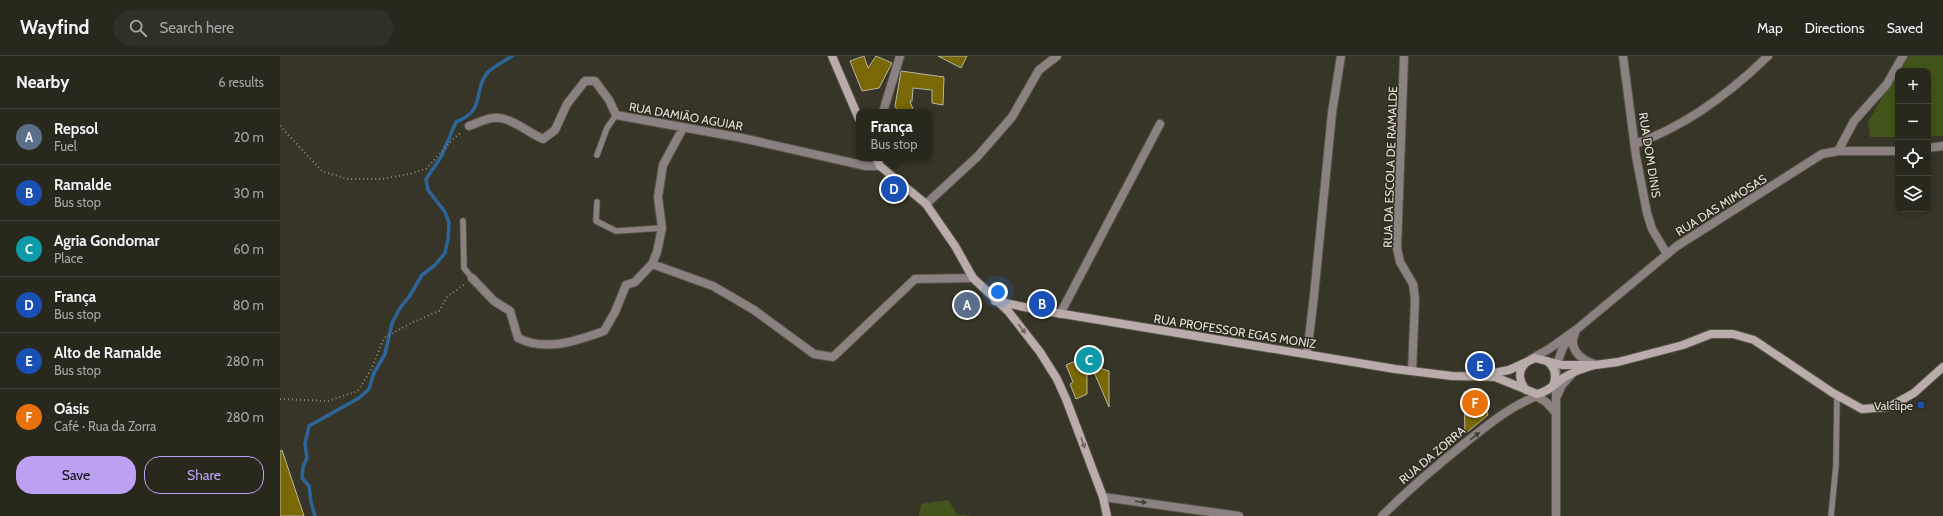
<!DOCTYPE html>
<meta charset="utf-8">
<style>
body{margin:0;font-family:Cabin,sans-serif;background:#313026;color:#f1f3f6}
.controls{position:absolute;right:12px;top:12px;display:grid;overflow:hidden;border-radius:8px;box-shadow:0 2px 6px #0003}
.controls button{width:36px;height:36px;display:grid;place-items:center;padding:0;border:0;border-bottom:1px solid #45443b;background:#29281d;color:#f1f3f6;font:20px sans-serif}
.you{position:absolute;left:718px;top:236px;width:14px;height:14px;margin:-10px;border:3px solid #fff;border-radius:50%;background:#1a73e8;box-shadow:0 0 0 6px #1a73e833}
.badge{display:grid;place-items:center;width:26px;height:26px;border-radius:50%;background:#bca0f2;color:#fff;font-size:13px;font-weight:700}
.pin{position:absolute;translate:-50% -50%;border:2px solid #fff;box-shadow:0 1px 4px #0006}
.popup{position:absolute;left:576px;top:53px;width:76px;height:52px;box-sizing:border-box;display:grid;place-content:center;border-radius:8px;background:#29281d;filter:drop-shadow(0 1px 3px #0005);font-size:13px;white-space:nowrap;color:#a5a6a4}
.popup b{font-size:15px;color:#f1f3f6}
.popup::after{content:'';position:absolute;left:50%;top:100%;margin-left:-8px;border:8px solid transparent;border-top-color:#29281d}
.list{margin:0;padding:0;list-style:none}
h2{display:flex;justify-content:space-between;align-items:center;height:52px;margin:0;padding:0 16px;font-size:17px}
h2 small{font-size:13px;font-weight:400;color:#a5a6a4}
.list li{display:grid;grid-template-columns:26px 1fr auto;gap:12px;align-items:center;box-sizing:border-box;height:56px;padding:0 16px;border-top:1px solid #45443b}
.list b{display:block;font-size:15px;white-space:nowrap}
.list p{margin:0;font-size:13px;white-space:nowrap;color:#a5a6a4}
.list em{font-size:13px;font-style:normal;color:#a5a6a4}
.actions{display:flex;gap:8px;padding:12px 16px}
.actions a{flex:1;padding:9px 0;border:1px solid #bca0f2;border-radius:16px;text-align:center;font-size:14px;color:#bca0f2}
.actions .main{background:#bca0f2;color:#111}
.icon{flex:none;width:22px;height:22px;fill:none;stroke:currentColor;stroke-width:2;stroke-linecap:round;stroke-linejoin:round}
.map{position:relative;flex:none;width:1663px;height:460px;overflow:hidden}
header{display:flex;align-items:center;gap:24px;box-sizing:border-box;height:56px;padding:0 20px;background:#29281d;border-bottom:1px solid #45443b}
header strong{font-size:19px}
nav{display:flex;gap:22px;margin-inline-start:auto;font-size:14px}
.search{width:280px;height:36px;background:#313026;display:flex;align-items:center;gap:10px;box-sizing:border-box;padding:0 14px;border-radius:22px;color:#a5a6a4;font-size:15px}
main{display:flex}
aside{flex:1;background:#29281d}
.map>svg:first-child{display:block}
.green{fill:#425419}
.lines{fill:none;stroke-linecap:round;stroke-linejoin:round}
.stream{stroke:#2d659b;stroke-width:3.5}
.building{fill:#796805;stroke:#b7b4a4}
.lane-casing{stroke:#565447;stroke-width:7}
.street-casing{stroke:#565447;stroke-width:10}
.secondary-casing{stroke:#565447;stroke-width:10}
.path{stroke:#8b897e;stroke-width:2;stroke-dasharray:1 3;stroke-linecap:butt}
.lane{stroke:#8a8180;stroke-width:5.5}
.street{stroke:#8a8180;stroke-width:8}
.secondary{stroke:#baacab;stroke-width:8}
.oneway{fill:#6c655d}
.oneway2{fill:#444036}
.transit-dot{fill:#1a4fb4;stroke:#2d2b1e;stroke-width:1.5}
.labels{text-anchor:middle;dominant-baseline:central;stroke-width:3;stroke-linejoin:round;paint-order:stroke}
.street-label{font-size:12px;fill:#e2e0d8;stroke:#2d2b1e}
.poi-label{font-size:12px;fill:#e2e0d8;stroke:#2d2b1e;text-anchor:end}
</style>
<header>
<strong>Wayfind</strong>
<div class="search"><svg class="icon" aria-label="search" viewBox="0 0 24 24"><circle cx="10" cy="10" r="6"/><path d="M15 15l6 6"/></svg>Search here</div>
<nav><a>Map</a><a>Directions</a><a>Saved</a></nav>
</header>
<main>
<aside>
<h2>Nearby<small>6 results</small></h2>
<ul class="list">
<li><span class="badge" style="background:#5c6f8a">A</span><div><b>Repsol</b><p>Fuel</p></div><em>20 m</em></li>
<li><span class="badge" style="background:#1a4fb4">B</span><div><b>Ramalde</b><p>Bus stop</p></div><em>30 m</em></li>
<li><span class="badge" style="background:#0f9aa8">C</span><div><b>Agria Gondomar</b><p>Place</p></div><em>60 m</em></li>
<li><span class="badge" style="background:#1a4fb4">D</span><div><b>França</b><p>Bus stop</p></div><em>80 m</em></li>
<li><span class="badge" style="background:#1a4fb4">E</span><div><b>Alto de Ramalde</b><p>Bus stop</p></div><em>280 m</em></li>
<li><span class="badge" style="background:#e8710a">F</span><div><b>Oásis</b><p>Café · Rua da Zorra</p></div><em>280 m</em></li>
</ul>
<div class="actions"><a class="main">Save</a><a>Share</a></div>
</aside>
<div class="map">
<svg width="1663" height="460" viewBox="0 0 1663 460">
<rect width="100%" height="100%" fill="#373527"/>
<path class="green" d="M1626,0h37v80h-15v-65h-30v66h-28l-2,-15z
M668,444l9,14 14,2h-52l2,-12z"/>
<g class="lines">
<path class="stream" d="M35,460l-4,-14 -2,-16 -7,-8 1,-11 4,-9 -2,-14 4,-18 50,-28 10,-9 5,-16 11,-19 7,-31 8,-15 9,-11 13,-22 13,-10 10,-12 3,-14 1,-16 -4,-11 -17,-22 -2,-11 15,-22 15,-35c31,-12 16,-31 32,-50 6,-6 17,-11 24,-16"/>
</g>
<path class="building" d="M584,0l4,12 8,-12 16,7 -13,25 -17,3 -12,-30z
M658,0h29l-6,12z
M621,15l43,6 -1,28 -11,-2v-13l-19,-2 -1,13h-2l4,11h-16l-3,-6z
M822,294l-6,17 13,4v36l-22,-51z
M807,300v38l-11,5 -6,-15 3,-2 -7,-17z
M1201,333l7,26 -23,19 -1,-42z
M2,394l22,66h-24v-65z"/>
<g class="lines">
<defs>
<path id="lane" d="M317,99l10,-27 9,-13
M317,146l-1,19 20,10 46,-3
M183,165l1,47 8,10
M1551,460l5,-51 1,-70"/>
<path id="street" d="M1124,0l-7,192 3,14 13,22 2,15 -3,72
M1343,0l13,100 11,57 5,16 15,25
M603,56l17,-56
M189,70c7,-2 17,-8 25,-8 15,-2 35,15 49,21l12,-9 12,-26 18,-23h10l14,19 7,15 126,23 124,28h14
M1355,88c49,-17 96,-52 133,-88
M1648,92l15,-2
M1558,95l16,-30 33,-37 16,-28
M646,148l52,-48 34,-39 27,-47 18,-14
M372,208l61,22 41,24 60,44 19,3 82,-78 58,-1
M192,222l22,23 16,10 8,27c28,14 59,3 86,-7l11,-19 11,-27 9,-3 17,-18 5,-12 5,-24 -4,-31 5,-32 20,-37
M780,258l100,-190
M1295,277c-7,16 5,26 19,31
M1027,298l7,-58 18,-183 9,-57
M1251,303l18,-10 28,-20 100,-83 145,-92 16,-3h60
M1253,338l13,8 9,10
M1277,340l5,-11 10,-11
M823,441l136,19
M1102,460c26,-26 54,-50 83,-73 24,-19 48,-39 77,-49
M1276,460v-149l7,-20 8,-10"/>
<path id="secondary" d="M552,0l27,63
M596,102l4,8 46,38 29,42 18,32 35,33 32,41 17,27 9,20 37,98 4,19
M715,245l44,9 356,59 57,7 43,1 42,17c12,-2 18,-11 28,-17 9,-6 19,-9 30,-12
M1267,305c8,6 10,15 6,25
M1209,318l20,-4 26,-12 27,7h33l23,-3 65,-17 28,-11h22l21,6 79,53 29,16 27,-2 25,-14 29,-26
M1246,334c-7,-9 -9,-20 1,-28"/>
</defs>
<use href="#lane" class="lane-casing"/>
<use href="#street" class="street-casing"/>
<use href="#secondary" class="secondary-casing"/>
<path class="path" d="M0,70l42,45 25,8h35l27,-5 17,-5 28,-31 8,-6
M0,343l48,2 30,-10 13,-21 13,-32 27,-15 28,-12 9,-15 17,-12"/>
<use href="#lane" class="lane"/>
<use href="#street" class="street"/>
<use href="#secondary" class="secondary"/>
</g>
<defs><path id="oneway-solid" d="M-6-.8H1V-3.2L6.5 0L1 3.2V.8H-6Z"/></defs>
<g class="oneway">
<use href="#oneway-solid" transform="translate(742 273) rotate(51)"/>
<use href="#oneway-solid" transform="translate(803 387) rotate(70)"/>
</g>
<g class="oneway2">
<use href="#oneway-solid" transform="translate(1195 380) rotate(-38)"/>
<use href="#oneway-solid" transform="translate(861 446) rotate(7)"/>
</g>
<rect class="transit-dot" x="1637" y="345" width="8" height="8" rx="2"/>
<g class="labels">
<g class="street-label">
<text transform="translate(406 60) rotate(10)">RUA DAMIÃO AGUIAR</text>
<text transform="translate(1370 99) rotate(81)">RUA DOM DINIS</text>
<text transform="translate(1110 111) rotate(-88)">RUA DA ESCOLA DE RAMALDE</text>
<text transform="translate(1441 149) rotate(-32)">RUA DAS MIMOSAS</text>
<text transform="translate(955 275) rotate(9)">RUA PROFESSOR EGAS MONIZ</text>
<text transform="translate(1152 399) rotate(-40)">RUA DA ZORRA</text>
</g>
<g class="poi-label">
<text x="1633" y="349">Valclipe</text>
</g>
</g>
</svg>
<div class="controls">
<button>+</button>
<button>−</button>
<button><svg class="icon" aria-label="locate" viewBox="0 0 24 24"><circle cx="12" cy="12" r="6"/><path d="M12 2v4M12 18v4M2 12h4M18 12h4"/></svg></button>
<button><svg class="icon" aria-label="layers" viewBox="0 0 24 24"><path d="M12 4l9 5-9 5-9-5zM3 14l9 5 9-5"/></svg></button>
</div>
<div class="you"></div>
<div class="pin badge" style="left:687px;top:249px;background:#5c6f8a">A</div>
<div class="pin badge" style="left:762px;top:248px;background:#1a4fb4">B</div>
<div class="pin badge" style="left:809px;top:304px;background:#0f9aa8">C</div>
<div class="pin badge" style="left:614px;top:133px;background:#1a4fb4">D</div>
<div class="popup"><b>França</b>Bus stop</div>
<div class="pin badge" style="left:1200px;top:310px;background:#1a4fb4">E</div>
<div class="pin badge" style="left:1195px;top:347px;background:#e8710a">F</div>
</div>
</main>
